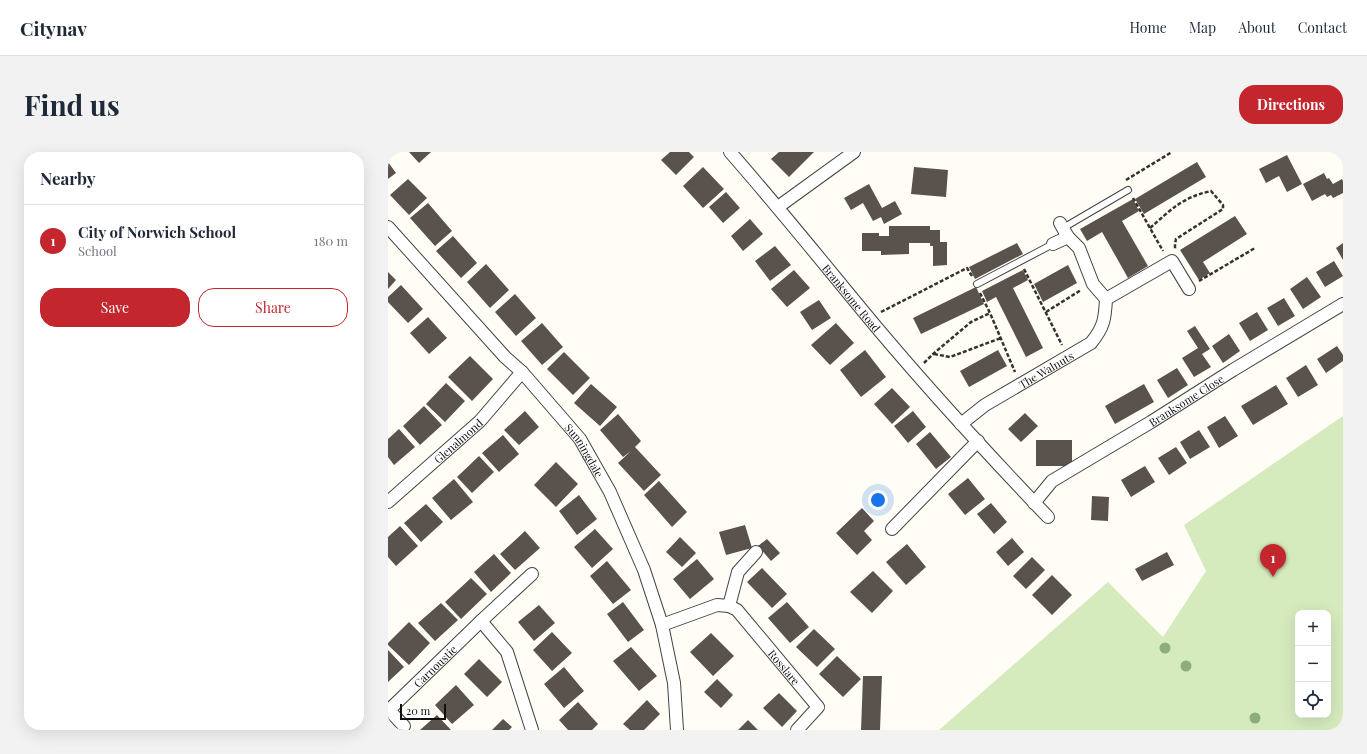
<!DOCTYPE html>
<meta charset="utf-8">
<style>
body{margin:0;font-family:"Playfair Display",serif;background:#f2f2f3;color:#1f2937}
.controls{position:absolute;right:12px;bottom:12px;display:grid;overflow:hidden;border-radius:8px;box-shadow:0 4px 16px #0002}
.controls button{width:36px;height:36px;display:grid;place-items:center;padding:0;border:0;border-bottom:1px solid #e0e1e3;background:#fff;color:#1f2937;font:20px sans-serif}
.scale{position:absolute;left:12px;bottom:10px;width:46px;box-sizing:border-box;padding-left:4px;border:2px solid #111;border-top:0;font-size:11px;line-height:14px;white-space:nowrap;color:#111;-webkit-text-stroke:3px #fff;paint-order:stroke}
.you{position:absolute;left:490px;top:348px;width:14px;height:14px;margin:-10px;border:3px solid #fff;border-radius:50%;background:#1a73e8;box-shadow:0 0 0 6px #1a73e833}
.badge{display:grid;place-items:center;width:26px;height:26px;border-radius:50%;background:#c4262e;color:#fff;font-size:13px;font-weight:700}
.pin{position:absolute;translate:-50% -33px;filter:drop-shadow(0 1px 2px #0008)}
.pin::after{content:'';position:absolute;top:21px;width:14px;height:12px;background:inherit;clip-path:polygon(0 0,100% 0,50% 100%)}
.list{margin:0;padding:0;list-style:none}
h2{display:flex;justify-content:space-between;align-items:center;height:52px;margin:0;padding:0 16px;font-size:17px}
h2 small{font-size:13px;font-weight:400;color:#747a83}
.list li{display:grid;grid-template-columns:26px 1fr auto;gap:12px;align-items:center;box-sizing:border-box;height:72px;padding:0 16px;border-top:1px solid #e0e1e3}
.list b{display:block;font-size:15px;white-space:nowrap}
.list p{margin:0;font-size:13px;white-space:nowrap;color:#747a83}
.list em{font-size:13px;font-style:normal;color:#747a83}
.actions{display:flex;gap:8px;padding:12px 16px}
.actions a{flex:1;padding:9px 0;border:1px solid #c4262e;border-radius:16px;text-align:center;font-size:14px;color:#c4262e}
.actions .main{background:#c4262e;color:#fff}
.icon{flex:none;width:22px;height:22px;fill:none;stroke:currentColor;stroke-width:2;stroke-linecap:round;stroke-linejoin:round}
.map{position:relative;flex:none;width:955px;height:578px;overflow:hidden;border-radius:16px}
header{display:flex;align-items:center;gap:24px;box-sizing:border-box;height:56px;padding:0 20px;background:#fff;border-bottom:1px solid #e0e1e3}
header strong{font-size:19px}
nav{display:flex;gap:22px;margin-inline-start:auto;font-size:14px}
.intro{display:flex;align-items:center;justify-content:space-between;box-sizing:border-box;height:96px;padding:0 24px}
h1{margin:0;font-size:28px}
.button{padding:10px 18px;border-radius:16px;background:#c4262e;color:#fff;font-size:14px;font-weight:700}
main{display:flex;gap:24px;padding:0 24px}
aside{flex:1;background:#fff;border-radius:16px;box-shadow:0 4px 16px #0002}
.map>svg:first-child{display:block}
.green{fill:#d5ebbd;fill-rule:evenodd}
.building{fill:#5a524d}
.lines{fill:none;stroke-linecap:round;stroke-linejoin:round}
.lane-casing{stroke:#444;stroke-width:8}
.street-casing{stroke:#444;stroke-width:14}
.path{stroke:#333;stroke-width:2.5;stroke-dasharray:4 2;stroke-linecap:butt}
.lane{stroke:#fff;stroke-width:6}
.street{stroke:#fff;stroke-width:12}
.tree{fill:#8dad7f}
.labels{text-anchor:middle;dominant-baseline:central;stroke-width:4;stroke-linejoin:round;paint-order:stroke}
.street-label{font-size:11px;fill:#111;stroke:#fff}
</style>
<header>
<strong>Citynav</strong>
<nav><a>Home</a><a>Map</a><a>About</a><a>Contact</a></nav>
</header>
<div class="intro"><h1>Find us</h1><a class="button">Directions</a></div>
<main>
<aside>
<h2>Nearby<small></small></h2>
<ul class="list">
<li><span class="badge">1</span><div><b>City of Norwich School</b><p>School</p></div><em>180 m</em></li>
</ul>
<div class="actions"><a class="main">Save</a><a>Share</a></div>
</aside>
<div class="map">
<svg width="955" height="578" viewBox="0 0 955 578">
<rect width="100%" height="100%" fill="#fffdf5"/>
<path class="green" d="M955,264v314h-404l169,-148 55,55 43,-66 -22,-46zM910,461h30v102h-30z"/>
<path class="building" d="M21,0h22l-12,11z
M282,0h19l5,5 -18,18 -15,-15z
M391,0h35l-25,25 -18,-18z
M899,3l15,29 -15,8 -8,-16 -13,7 -7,-14z
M0,10l8,11 -8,6z
M809,10l9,15 -62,37 -9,-15z
M315,15l21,22 -21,19 -20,-22z
M526,15l34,3 -2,27 -35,-3z
M936,21l3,6 2,-1 4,6 9,-5 1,2v12l-10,5 -2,-3 -4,2 -2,-3 -13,7 -9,-17z
M20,27l19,19 -18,17 -19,-20z
M481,32l13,24 13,-7 7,13 -18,10 -3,-7 -8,4 -10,-18 -12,7 -7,-12z
M338,40l14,16 -17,15 -14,-16z
M745,47l6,12 -17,10 26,45 -20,12 -26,-46 -15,9 -7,-12z
M40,51l24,28 -17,15 -25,-28z
M847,64l12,18 -44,28 7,11 -11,7 -19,-30z
M362,67l13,15 -20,17 -12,-15z
M501,74h41v4h10v12h7v23l-14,1v-20h-3v-3h-21v11l-28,1v-4h-19v-18h17v3h10z
M65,84l24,27 -16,15 -25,-27z
M629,91l6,11 -48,25 -6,-12z
M955,91v17l-7,-12z
M387,94l16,19 -21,16 -15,-20z
M946,109l9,15 -18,11 -9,-15z
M98,112l23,26 -19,18 -23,-26z
M680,113l9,18 -34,19 -9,-18z
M406,118l16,18 -23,19 -16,-18z
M635,118l5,10 -15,8 30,60 -17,9 -30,-60 -9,5 -5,-11z
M0,120l8,8 -8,9z
M919,125l14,20 -18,12 -13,-20z
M13,133l22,24 -15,14 -20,-21v-5z
M588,135l8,17 -63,30 -8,-16z
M127,142l21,24 -20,18 -21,-24z
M896,146l11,18 -17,10 -11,-18z
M431,148l12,18 -19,12 -12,-18z
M869,160l11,18 -18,11 -11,-18z
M40,165l19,21 -18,16 -19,-21z
M154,171l21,24 -21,18 -21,-24z
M448,171l18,20 -24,22 -19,-20z
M807,174l15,23 -8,5 9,13 -17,10 -12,-19 16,-10 -11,-17z
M841,182l11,17 -17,12 -11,-17z
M949,194l6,9v6l-17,12 -9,-14z
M477,198l21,27 -25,20 -21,-27z
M610,198l9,16 -38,21 -9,-16z
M176,200l26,26 -17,17 -26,-26z
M82,204l23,23 -21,22 -24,-24z
M918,213l12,20 -20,12 -12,-19z
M789,216l11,17 -20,13 -11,-18z
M58,231l19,18 -20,21 -19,-18z
M203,232l26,23 -17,19 -26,-23z
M756,232l10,18 -39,22 -10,-18z
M888,233l12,19 -35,21 -12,-19z
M504,236l18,19 -18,17 -18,-20z
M36,254l18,19 -22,20 -17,-19z
M137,259l14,16 -20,18 -15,-15z
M525,259l13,16 -18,16 -14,-17z
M637,261l13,13 -17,16 -13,-13z
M230,262l23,27 -6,6 26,28 -17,16 -26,-28 13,-12 -8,6 -23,-27z
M837,264l13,20 -19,12 -12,-21z
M11,277l16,18 -21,18 -6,-8v-18z
M811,278l11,17 -20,12 -10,-17z
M542,280l21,25 -15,12 -20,-25z
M115,283l16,19 -20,18 -17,-19z
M648,288h36v26h-36z
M788,295l11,16 -18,12 -11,-17z
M91,304l15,16 -22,21 -15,-16z
M168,310l22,22 -22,23 -22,-22z
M757,314l10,16 -24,15 -10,-17z
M580,326l17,21 -20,16 -17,-21z
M66,327l19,23 -22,18 -19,-22z
M271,329l28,31 -15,15 -28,-32z
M191,343l18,24 -20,16 -18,-24z
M704,344l17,1 -1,24 -17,-1z
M603,351l16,19 -13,12 -17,-20z
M38,352l17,18 -22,20 -17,-19z
M474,356l12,13 -10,10 8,9 -15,15 -21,-22z
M357,373l7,23 -26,7 -7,-23z
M12,374l18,20 -22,20 -8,-9v-20z
M207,377l18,20 -21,19 -18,-21z
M137,379l15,17 -25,22 -15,-16z
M292,385l16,16 -14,14 -16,-15z
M624,386l12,14 -16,14 -12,-14z
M379,387l13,14 -9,8 -13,-15z
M519,392l19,23 -20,18 -20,-23z
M779,400l7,13 -32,16 -7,-12z
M106,402l17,19 -20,19 -17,-20z
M644,405l13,13 -19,19 -13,-13z
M309,407l17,20 -24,20 -17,-20z
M219,409l24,29 -18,14 -23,-28z
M374,416l25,26 -15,14 -25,-26z
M485,419l20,20 -21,22 -22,-21z
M664,423l20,20 -20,20 -20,-20z
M83,426l16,16 -26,25 -16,-17z
M235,450l21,28 -16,12 -21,-28z
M399,450l22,25 -19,16 -22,-25z
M53,451l17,17 -23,21 -17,-18z
M151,453l16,18 -21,18 -16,-19z
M21,470l21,21 -21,22 -21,-20v-2z
M426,477l21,20 -18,18 -21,-20z
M164,480l20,21 -20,18 -19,-21z
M323,481l23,23 -21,20 -23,-24z
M243,495l26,29 -18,15 -26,-30z
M0,498l16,17 -16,15z
M449,504l24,23 -18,18 -24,-23z
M91,507l23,23 -15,15 -23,-23z
M176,515l20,24 -20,17 -20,-24z
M475,524h19l-2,54h-19z
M329,527l16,16 -12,13 -17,-16z
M68,533l18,20 -22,19 -17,-19z
M391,541l18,18 -15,16 -19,-19z
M259,548l13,14 -16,16h-14l-7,-6z
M190,550l20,22 -6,6h-24l-9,-10z
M49,563l14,15h-31z
M115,567l9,8 -3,3h-17z
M360,568l10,10h-20z"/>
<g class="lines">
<defs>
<path id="lane" d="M675,76l65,-38
M589,132l76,-40"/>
<g id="street">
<path id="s1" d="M342,0c44,50 86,102 128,153 60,73 125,144 190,212"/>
<path d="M390,55l76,-55"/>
<path id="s2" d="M0,75l117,130 17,15 58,67 30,53 34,78 18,55 12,58 3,47"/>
<path d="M665,92l15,-7"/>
<path d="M718,147l66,-38 17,28"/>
<path id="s3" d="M573,272l24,-19 106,-62c13,-16 14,-24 15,-44l-13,-15 -14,-36 -11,-11 -8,-14"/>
<path id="s4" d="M0,350l92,-81 42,-49"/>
<path id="s5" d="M646,351l18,-22 99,-59 82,-52 110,-66"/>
<path d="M504,377l86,-88"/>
<path d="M144,422l-51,47 26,31 25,78"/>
<path id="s6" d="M341,454l8,4 81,97 -21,23"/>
<path d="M274,473l55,-20 12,1 9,-34 18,-20"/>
<path d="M1,558l15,16"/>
<path id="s7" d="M0,559l93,-90"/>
</g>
</defs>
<use href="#lane" class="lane-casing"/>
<use href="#street" class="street-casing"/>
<path class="path" d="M738,28l46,-28
M745,46l30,53
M762,76c22,-19 31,-30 61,-37l12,14v4l-47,30 -1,5v5
M636,117l38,76
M811,129l56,-33
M592,141l10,20 25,59
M493,160l86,-44 5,8
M658,160l35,-22
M546,202l16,3 51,-19
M536,211l9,-9 38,-32 19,-9"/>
<use href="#lane" class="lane"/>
<use href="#street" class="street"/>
</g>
<g class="tree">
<circle cx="777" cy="496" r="5.5"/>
<circle cx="798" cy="514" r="5.5"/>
<circle cx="867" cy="566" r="5.5"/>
</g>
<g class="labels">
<g class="street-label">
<text stroke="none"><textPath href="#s1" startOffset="190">Branksome Road</textPath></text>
<text stroke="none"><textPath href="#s3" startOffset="101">The Walnuts</textPath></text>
<text stroke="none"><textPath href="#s5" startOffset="185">Branksome Close</textPath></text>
<text stroke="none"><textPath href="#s4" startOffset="93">Glenalmond</textPath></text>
<text stroke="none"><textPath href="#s2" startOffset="298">Sunningdale</textPath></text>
<text stroke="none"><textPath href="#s7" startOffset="65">Carnoustie</textPath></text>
<text stroke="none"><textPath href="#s6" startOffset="83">Rosslare</textPath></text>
</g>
</g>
</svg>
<div class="controls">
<button>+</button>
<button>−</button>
<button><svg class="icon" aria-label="locate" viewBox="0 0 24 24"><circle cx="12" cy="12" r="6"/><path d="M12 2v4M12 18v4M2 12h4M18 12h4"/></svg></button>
</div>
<div class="scale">20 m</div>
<div class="you"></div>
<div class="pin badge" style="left:885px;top:425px">1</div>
</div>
</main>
